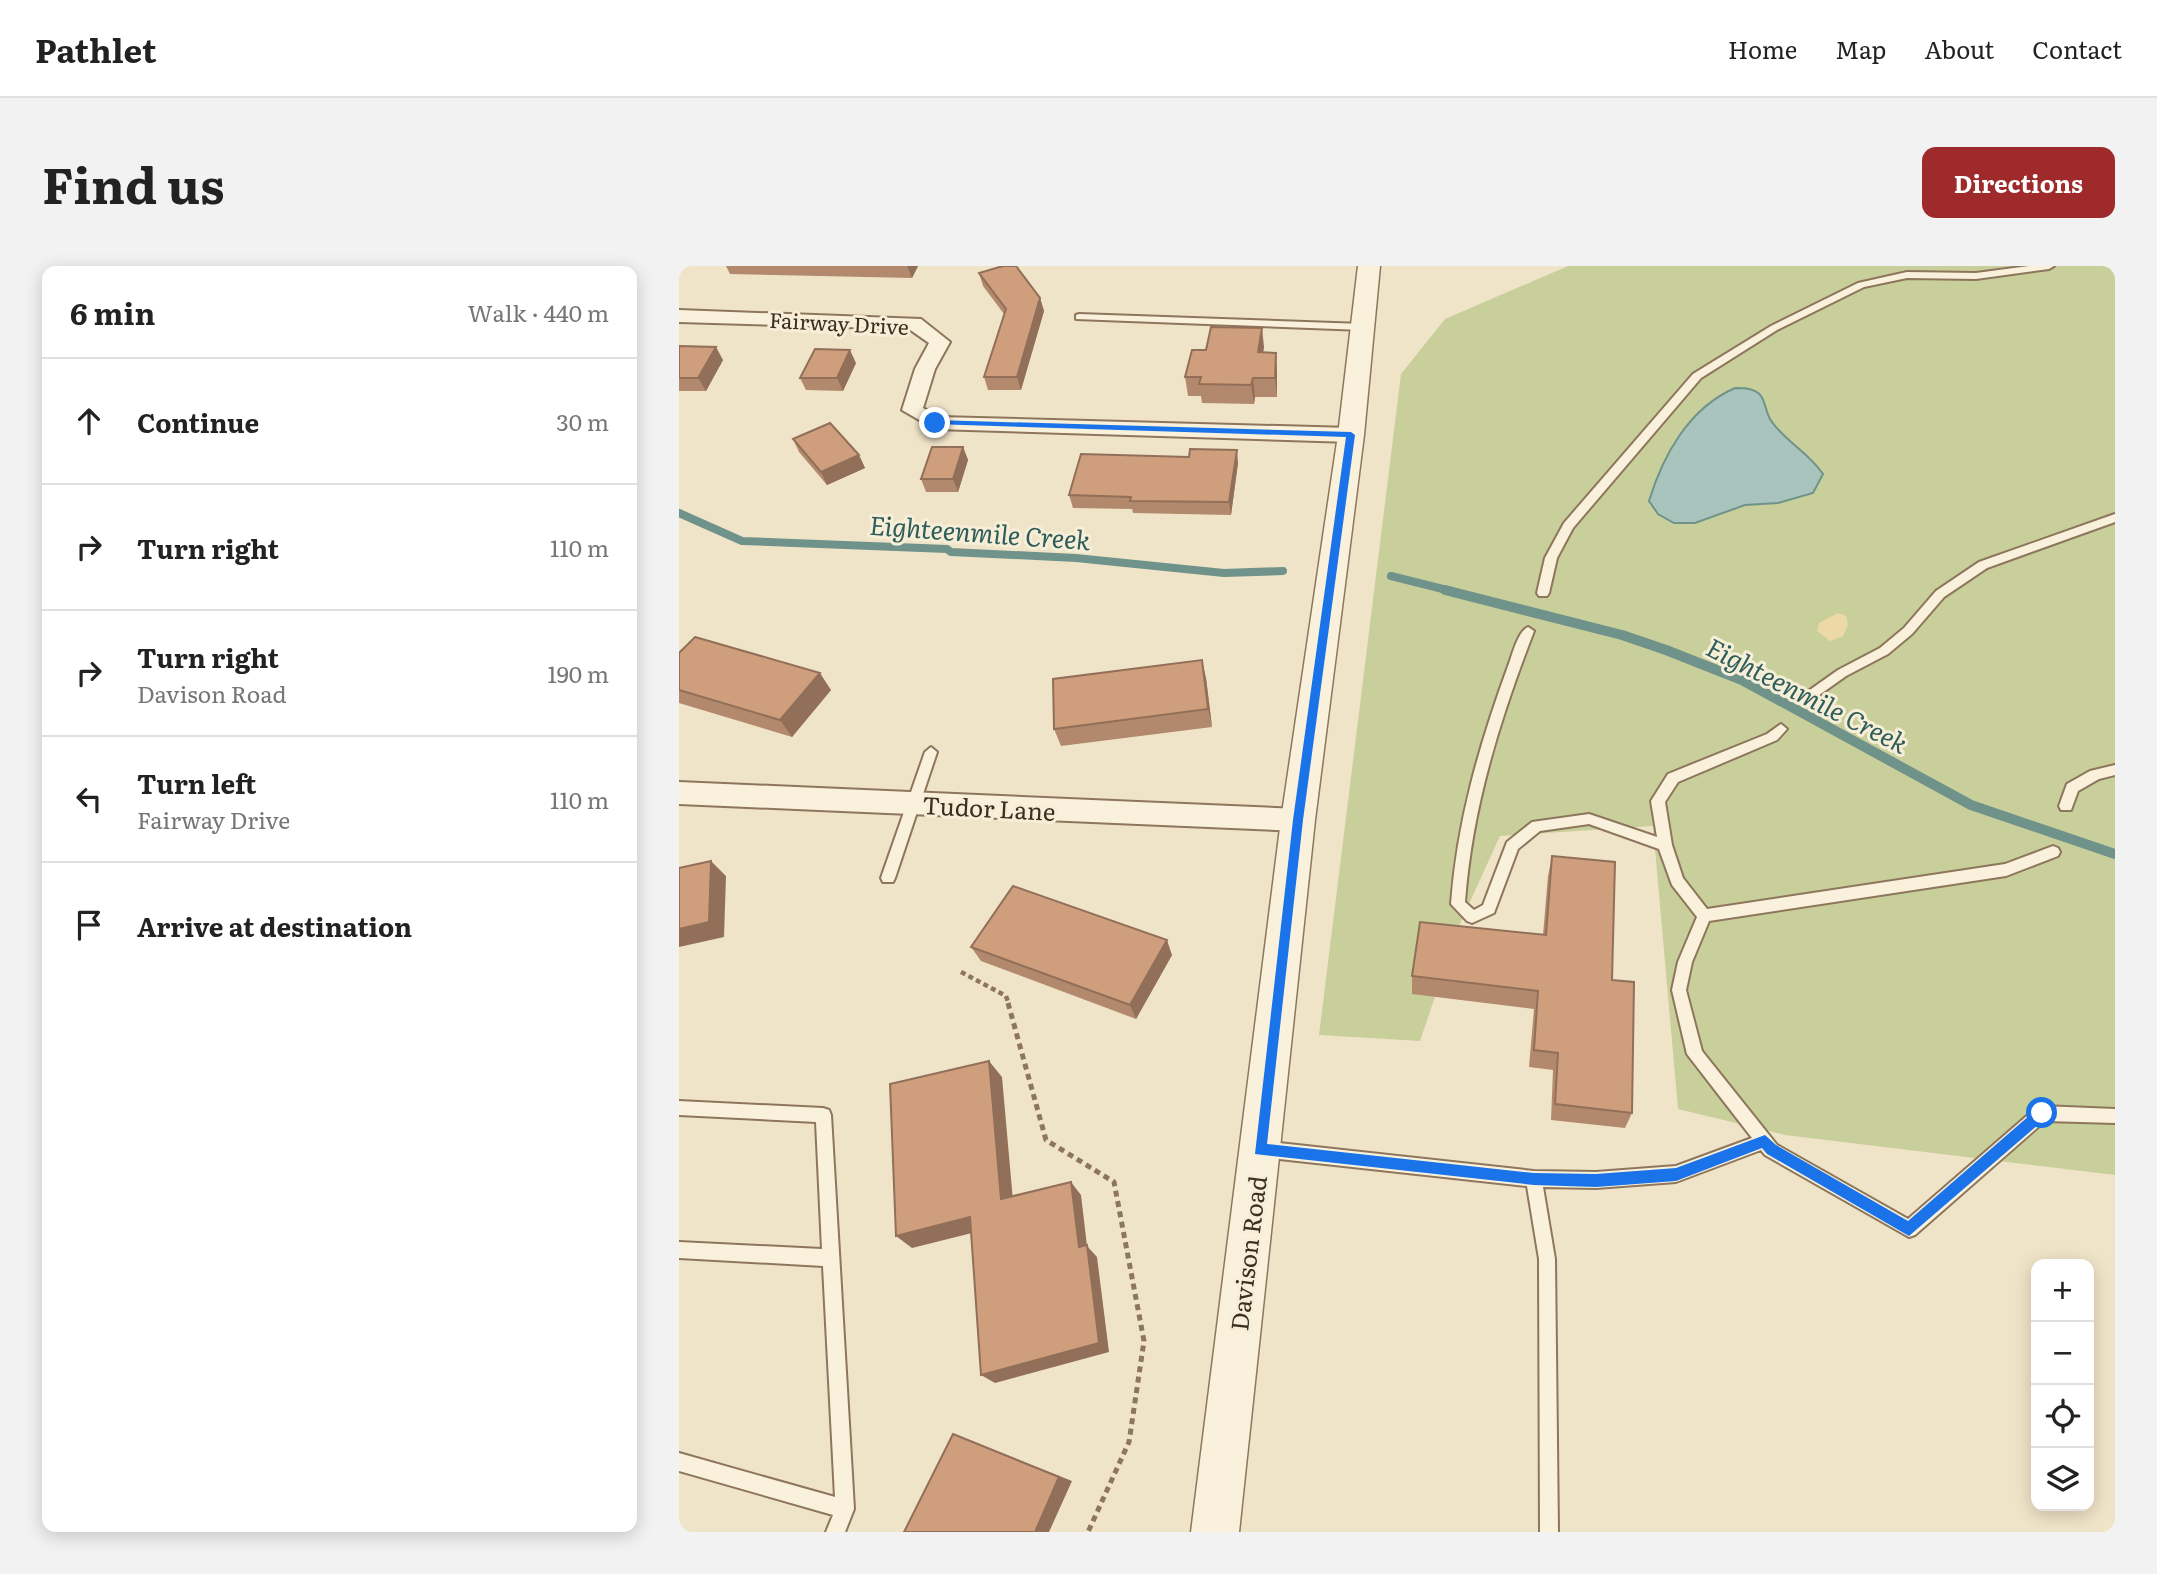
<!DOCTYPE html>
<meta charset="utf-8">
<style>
body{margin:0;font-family:Literata,serif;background:#f2f2f2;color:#222}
.controls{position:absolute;right:21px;bottom:21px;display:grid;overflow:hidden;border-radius:14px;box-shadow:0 4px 18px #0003}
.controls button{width:63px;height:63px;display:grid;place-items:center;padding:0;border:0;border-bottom:2px solid #e0e0e0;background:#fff;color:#222;font:35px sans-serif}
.stop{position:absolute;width:21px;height:21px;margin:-16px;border:5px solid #1a73e8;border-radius:50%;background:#fff}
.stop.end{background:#1a73e8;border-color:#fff;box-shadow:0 2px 7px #0008}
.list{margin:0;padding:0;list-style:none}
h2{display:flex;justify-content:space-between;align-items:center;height:91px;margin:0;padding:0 28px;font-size:30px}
h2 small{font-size:23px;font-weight:400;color:#767676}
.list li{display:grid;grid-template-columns:46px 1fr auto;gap:21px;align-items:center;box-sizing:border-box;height:126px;padding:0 28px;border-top:2px solid #e0e0e0}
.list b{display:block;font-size:26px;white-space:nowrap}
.list p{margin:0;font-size:23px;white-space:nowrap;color:#767676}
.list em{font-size:23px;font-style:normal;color:#767676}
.icon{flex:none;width:38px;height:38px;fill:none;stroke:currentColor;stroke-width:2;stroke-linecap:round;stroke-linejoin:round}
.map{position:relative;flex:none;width:1436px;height:1266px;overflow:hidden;border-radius:14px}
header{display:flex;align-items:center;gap:42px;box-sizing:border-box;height:98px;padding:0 35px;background:#fff;border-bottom:2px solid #e0e0e0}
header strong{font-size:33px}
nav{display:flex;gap:38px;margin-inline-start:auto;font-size:24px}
.intro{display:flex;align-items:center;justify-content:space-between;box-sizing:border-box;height:168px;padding:0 42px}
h1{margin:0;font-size:49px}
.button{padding:18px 32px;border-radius:14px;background:#9e2a2b;color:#fff;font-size:24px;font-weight:700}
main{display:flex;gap:42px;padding:0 42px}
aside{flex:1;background:#fff;border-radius:14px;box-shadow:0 4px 18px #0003}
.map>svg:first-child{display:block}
.green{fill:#c9cf9b}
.sand{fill:#ecd9a5}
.water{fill:#a9c4bc;stroke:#6f938a;stroke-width:2}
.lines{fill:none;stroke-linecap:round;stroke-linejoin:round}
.stream-far1{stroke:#6f938a;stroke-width:8}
.stream{stroke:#6f938a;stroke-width:10}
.service-casing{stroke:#8d765c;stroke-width:4}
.minor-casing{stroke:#8d765c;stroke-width:4}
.tertiary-casing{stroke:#8d765c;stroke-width:3}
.path-far1{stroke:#8d765c;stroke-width:4.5;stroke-dasharray:5 3.5;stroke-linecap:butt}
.path{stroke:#8d765c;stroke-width:5;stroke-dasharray:6 4.5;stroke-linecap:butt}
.service{fill:#faf1dc;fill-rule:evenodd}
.minor{fill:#faf1dc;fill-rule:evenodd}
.tertiary{fill:#faf1dc;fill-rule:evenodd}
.wall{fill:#b2896c}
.shaded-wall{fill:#916f58}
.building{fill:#cf9f7d;stroke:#916f58;stroke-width:2}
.route{fill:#1a73e8}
.labels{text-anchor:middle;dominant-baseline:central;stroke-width:6;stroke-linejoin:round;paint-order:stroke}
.far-street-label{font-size:21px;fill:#3d2e20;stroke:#f7eed8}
.street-label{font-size:24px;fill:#3d2e20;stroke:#f7eed8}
.water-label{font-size:26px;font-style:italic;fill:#2f5d5a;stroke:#f7eed8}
</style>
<header>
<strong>Pathlet</strong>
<nav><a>Home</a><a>Map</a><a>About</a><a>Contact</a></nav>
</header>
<div class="intro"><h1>Find us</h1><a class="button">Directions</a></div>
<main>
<aside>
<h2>6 min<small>Walk · 440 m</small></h2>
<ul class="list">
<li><svg class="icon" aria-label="ahead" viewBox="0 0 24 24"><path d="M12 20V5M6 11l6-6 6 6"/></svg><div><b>Continue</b></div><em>30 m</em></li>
<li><svg class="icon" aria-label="right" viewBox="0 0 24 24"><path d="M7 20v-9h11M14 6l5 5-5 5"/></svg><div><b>Turn right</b></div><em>110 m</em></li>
<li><svg class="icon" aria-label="right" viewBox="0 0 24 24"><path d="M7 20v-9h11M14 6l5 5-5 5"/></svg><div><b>Turn right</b><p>Davison Road</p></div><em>190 m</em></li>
<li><svg class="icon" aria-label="left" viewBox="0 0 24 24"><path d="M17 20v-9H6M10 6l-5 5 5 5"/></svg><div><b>Turn left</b><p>Fairway Drive</p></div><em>110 m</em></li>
<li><svg class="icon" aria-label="arrive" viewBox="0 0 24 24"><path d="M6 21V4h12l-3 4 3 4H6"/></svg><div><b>Arrive at destination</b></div></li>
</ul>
</aside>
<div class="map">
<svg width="1436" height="1266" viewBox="0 0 1436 1266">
<rect width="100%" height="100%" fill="#f0e4c8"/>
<path class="green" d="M889,0h547v909l-330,-40 -107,-26 -25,-283 -153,10 -41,90 -39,115 -101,-6 82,-661 44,-55z"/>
<path class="sand" d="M1159,347l8,3 2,9 -5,11 -13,5 -13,-10 2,-8z"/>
<path class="water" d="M1056,122c9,0 20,0 26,8 5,7 5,19 11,26 15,21 35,29 51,52l-10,19 -35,10 -33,2 -50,18h-21l-16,-9 -9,-13c14,-46 40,-93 86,-113z"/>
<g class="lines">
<path class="stream-far1" d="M0,247l63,28 205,8 4,3 125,6 148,15 59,-2
M712,310l60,15"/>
<path class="stream" d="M766,324l177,45 44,15 76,30 229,125 144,49"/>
<defs>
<path id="service" d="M1350,0h25l-5,3 -73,10 -69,-1 -43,9 -87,43 -76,48 -128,150 -16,30 -8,35 -2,3h-8l-2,-3 8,-35 19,-35 129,-149 78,-48 87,-43 49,-11 69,1z
M400,48l284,10 5,3 -5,3 -287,-11v-4z
M1436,248v8l-128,46 -43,29 -32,37 -24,20 -42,22 -31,22h-8l-2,-3 2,-3 31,-22 42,-22 24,-20 32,-37 43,-29z
M849,361l6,4c-34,88 -62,176 -69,271l9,8 9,-5 24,-63 25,-20 57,-8 68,23 -6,-36 17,-27 99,-40 14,-10 6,5 -10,11 -99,42 -13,20 7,43 11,33 24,31 298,-45 48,-18 5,2 2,4 -2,4 -52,20 -297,45 -17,41 -6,28 16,61 75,94 131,74 128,-111 6,-2 73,3v14l-70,-2 -130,114 -6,2 -144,-82 -4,-5 -85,32 -80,6 -53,-1 12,72 3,273h-18l-1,-273 -12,-73 -266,-29 -6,-3 -2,-5 2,-5 6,-3 273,30 62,1 80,-6 76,-28 -65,-84 -15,-64 6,-28 19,-45 -25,-32 -13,-36 -70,-25 -49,7 -22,18 -24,64 -22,10 -5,-2 -16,-17c6,-82 28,-158 56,-235 5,-12 10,-37 21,-42z
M252,481l6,5 -42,126 -2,4h-10l-2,-4 44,-126z
M1436,499v10l-16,4 -21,12 -7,19h-10l-2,-4 8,-22 23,-13z
M0,835l144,7 6,2 2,5 23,394 -9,23h-19l7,-17 -154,-44v-18l156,44 -12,-231 -144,-8v-16l143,7 -6,-127 -137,-7z"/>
<path id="minor" d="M0,44l242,9 29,23 -15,27 -12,39 16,9 412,11 10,7 -10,7 -416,-13 -33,-19 13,-41 14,-26 -20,-14 -230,-7z
M0,516l619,27 9,3 4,8 -4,8 -9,3 -619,-27z"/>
<path id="tertiary" d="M679,0h22l-16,169 -49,385 -76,712h-48l90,-712 57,-385z"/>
</defs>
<use href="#service" class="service-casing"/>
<use href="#minor" class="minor-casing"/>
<use href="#tertiary" class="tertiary-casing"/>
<path class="path-far1" d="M282,706l45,24 3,9"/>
<path class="path" d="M329,737l38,137 68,42 30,159 -15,101 -41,90"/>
<use href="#service" class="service"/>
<use href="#minor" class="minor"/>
<use href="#tertiary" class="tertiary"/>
</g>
<path class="wall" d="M47,0h192l-6,12 -182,-4z
M300,7l61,25 4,13 -23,79h-33l-4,-13 20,-63 -21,-28z
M0,80l44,14 -17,31h-27z
M585,81l-1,5 13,1 1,19v25h-22l-1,7 -52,-1 -1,-7h-13l-3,-19 21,-27z
M177,97l-13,28 -37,-1 -6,-12z
M114,173l66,16 6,13 -38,17 -28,-33z
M284,181l5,13 -10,32h-32l-5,-13z
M559,197l-7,52 -98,-2 -1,-4 -59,-1 -4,-13z
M0,387l152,37 -39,47 -113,-34z
M527,412l6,49 -151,19 -7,-17z
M873,590l60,124 20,133 -7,15 -74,-8 2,-50 -24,-3 5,-58 -122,-15v-18l131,-41 5,-59z
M292,681l201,8 -36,64 -155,-58z"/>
<path class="shaded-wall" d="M228,0h11l-6,12z
M361,32l4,13 -23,79 -4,-13z
M583,62l2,19 -4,24 -2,-19z
M37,81l7,13 -17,31 -8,-13z
M171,84l6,13 -13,28 -6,-13z
M597,87l1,19v25l-2,-19z
M574,112l2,19 -1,7 -3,-19z
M284,181l5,13 -10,32 -5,-13z
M558,184l1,13 -7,52 -2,-13z
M180,189l6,13 -38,17 -6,-13z
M523,394l4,18 6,49 -4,-18z
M141,407l11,17 -39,47 -12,-17z
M32,595l15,15 -2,61 -45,10v-18z
M488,674l5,15 -36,64 -6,-14z
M310,795l13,16 12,135 -13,-13z
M392,916l10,13 6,51 10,11 12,95 -114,31 -14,-8 98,-128z
M291,951l14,13 -72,18 -16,-12z
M290,1174l103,41 -23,51h-14z"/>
<path class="building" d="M324,0h13l24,32 -23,79h-33l22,-68 -27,-36z
M532,61l51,1 -4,24 18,1 -1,25h-22l-2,7 -52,-1 2,-7h-16l7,-27h14z
M0,80l37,1 -18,31h-19z
M136,83l35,1 -13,28h-37z
M151,157l29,32 -38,17 -28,-33z
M253,181h31l-10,32h-32z
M511,183l47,1 -8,52 -99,-1 1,-4 -62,-2 12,-41 108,3z
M16,371l125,36 -40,47 -101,-30v-37z
M523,394l6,49 -154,20 -1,-50z
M873,590l63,6 -3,118 22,2 -2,131 -77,-9 3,-51 -24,-3 4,-59 -126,-15 8,-54 126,13z
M32,595l-2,61 -30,7v-61z
M334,620l154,54 -37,65 -159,-58z
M310,795l12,138 70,-17 8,65 8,-2 12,98 -118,32 -11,-158 -74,19 -6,-152z
M274,1168l106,43 -24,55h-131z"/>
<path class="route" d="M256,154l416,12 4,3 -52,385 -36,324 267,29 62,1 80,-6 89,-33 11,10 132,76 130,-113h9v9l-138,119 -142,-82 -5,-6 -86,33 -80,6 -62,-2 -279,-31 38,-334 53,-383 -414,-13z"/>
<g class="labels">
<g class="far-street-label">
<text transform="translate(160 56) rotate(3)">Fairway Drive</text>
</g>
<g class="street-label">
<text transform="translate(310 541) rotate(3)">Tudor Lane</text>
<text transform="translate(568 987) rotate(-83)">Davison Road</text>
</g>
<g class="water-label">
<text transform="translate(301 265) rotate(4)">Eighteenmile Creek</text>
<text transform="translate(1129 428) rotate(27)">Eighteenmile Creek</text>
</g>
</g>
</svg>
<div class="controls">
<button>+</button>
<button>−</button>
<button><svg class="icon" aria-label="locate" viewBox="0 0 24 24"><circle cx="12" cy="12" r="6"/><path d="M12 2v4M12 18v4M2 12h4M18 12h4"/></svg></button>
<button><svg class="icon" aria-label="layers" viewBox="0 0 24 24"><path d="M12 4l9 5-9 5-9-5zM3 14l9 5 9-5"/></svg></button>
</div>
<div class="stop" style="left:1363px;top:847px"></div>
<div class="stop end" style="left:256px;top:157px"></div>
</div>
</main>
